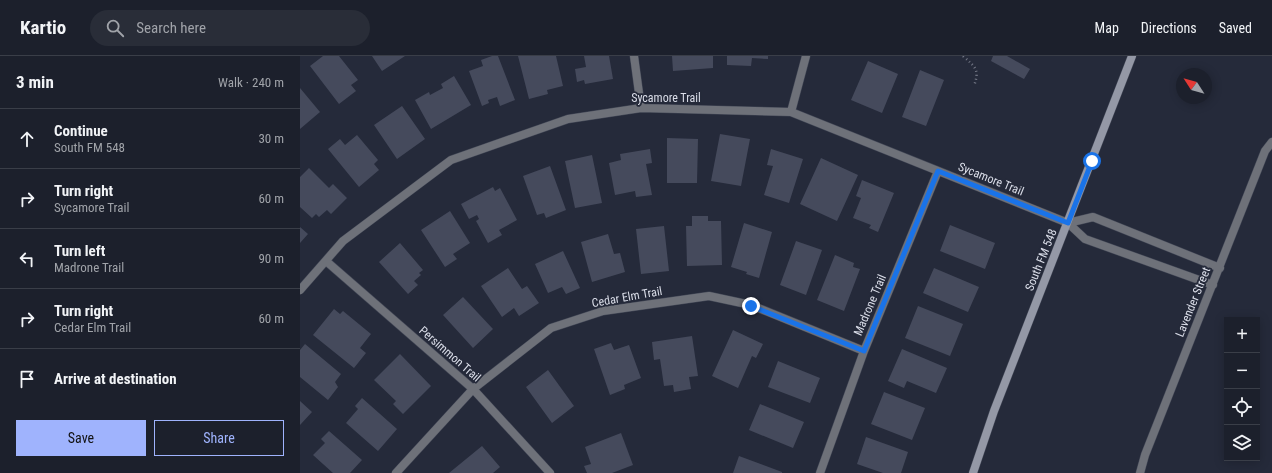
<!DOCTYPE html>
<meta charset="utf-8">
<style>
body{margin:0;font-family:"Roboto Condensed",sans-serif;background:#292d38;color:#f1f3f6}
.controls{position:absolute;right:12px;bottom:12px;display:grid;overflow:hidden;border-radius:0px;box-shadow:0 2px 10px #0003}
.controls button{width:36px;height:36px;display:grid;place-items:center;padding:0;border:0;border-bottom:1px solid #3a3e48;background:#1c202c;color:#f1f3f6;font:20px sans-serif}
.compass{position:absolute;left:876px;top:12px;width:36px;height:36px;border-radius:50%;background:#1c202c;box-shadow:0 2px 10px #0003;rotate:306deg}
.stop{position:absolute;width:12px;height:12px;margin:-9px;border:3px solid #1a73e8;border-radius:50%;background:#fff}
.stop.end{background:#1a73e8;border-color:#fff;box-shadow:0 1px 4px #0008}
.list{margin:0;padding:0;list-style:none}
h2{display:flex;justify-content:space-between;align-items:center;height:52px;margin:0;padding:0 16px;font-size:17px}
h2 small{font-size:13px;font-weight:400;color:#a0a3a9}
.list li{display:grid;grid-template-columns:26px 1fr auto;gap:12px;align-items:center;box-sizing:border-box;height:60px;padding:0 16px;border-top:1px solid #3a3e48}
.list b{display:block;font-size:15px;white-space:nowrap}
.list p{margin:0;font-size:13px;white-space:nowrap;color:#a0a3a9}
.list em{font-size:13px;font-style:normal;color:#a0a3a9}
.actions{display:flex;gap:8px;padding:12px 16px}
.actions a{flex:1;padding:9px 0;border:1px solid #9fb3fd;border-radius:0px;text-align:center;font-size:14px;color:#9fb3fd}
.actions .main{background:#9fb3fd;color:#111}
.icon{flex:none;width:22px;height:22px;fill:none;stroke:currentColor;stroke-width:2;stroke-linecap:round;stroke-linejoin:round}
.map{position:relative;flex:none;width:972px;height:417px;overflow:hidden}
header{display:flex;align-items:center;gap:24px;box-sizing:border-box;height:56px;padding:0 20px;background:#1c202c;border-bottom:1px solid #3a3e48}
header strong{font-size:19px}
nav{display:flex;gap:22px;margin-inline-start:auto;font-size:14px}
.search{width:280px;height:36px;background:#292d38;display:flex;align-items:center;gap:10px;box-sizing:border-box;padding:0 14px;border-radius:22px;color:#a0a3a9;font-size:15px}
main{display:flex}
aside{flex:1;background:#1c202c}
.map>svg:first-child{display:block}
.building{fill:#454a5c}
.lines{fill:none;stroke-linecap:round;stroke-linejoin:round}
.street-casing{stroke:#424756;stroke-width:9}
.secondary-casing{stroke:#424756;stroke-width:9}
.path{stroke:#777b89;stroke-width:2.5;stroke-dasharray:1 3;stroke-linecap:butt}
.street{stroke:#6e7179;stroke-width:8}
.secondary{stroke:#9498a6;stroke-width:8}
.route{stroke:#1a73e8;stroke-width:5}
.labels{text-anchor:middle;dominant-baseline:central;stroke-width:3.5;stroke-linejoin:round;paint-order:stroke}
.street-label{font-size:12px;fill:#dbdee9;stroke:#252a3a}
</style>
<header>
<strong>Kartio</strong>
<div class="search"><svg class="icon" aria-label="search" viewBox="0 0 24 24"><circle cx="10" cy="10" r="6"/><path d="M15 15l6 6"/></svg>Search here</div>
<nav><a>Map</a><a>Directions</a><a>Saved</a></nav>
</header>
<main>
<aside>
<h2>3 min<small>Walk · 240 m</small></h2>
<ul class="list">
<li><svg class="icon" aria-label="ahead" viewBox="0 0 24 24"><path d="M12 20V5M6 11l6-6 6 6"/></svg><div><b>Continue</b><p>South FM 548</p></div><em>30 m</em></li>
<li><svg class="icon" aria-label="right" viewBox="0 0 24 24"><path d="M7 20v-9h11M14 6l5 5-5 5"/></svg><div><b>Turn right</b><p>Sycamore Trail</p></div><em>60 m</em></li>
<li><svg class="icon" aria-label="left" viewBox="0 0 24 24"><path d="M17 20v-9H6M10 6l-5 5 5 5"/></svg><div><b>Turn left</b><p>Madrone Trail</p></div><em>90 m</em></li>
<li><svg class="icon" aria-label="right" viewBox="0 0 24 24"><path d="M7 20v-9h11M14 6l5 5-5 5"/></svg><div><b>Turn right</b><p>Cedar Elm Trail</p></div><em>60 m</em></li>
<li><svg class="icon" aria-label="arrive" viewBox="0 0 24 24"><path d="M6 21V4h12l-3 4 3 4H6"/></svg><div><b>Arrive at destination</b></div></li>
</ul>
<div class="actions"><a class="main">Save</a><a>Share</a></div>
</aside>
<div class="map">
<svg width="972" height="417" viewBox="0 0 972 417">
<rect width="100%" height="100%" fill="#252a3a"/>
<path class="building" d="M23,0h16l19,24 -7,5 5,6 -17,13 -29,-38z
M72,0h33l-23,15z
M192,0h6l17,44 -15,6 -3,-9 -9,3 1,3 -7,3 -13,-35 14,-5 -2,-6z
M218,0h38l7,30 -16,4 1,4 -19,5z
M284,0h25l4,23 -28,5 -1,-4 -7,2 -2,-13 11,-2z
M372,0h41v12l-40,3z
M427,0h41v3l-16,-1 -1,8 -24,-1z
M693,0h14l23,13 -6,10 -33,-18z
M568,5l30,13 -16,39 -31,-13z
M620,14l24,10 -18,46 -24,-9z
M154,20l17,29 -40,24 -16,-29 14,-8 1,3 13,-7 -2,-4z
M0,32l20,24 -20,17z
M102,50l23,33 -28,20 -23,-34z
M420,78l30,5 -9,47 -30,-5z
M57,79l21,25 -4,4 5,6 -20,17 -31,-38 12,-10 5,6z
M367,82l31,1 -1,44h-30z
M350,93l2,14 -6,1 6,31 -16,2 -1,-6 -20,4 -6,-32 12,-3 -1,-6z
M471,93l32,10 -14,44 -25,-8 9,-29 -6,-1z
M292,99l10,48 -27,5 -10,-47z
M521,102l37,17 -21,46 -37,-17z
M250,110l16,44 -20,8 -2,-5 -7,2 -14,-39z
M9,112l20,20 4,-4 14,14 -16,16 -4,-4 -8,7 -3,-3 -4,4 -12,-11v-30z
M562,124l32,13 -16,39 -9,-4 2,-3 -18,-7 8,-20 -5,-2z
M193,131l2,4 5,-3 17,32 -18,10 3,5 -14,8 -12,-22 3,-2 -2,-4 -8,4 -8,-15z
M150,155l20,32 -17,11 4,5 -12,8 -24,-37z
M392,160h16v5h13l1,44 -35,1 -1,-40h6z
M444,167l28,9 -13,46 -13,-4 1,-2 -16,-5z
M650,169l45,18 -10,26 -45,-18z
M364,170l5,45 -28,3 -5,-45z
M0,171l8,7 -8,9z
M308,178l6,20 6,-1 5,19 -33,10 -11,-40z
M496,185l26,9 -16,45 -26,-10z
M100,187l23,27 -4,3 2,2 -7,6 4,4 -10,9 -29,-32z
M263,195l17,37 -14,6 -4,-7 -14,6 -13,-29z
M535,199l19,8 -1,4 7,2 -16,42 -27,-11z
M208,212l14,21 5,-3 12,17 -20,13 -5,-8 -12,9 -21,-31z
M634,212l45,19 -11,25 -45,-19z
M163,241l30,32 -20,19 -30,-33z
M618,250l45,18 -13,32 -45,-18z
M34,253l6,5 3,-3 28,23 -11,14 6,5 -12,15 -41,-33z
M433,274l30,14 -7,14 -4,-2 -14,32 -26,-12z
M392,280l6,40 -9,1 2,12 -17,3 -1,-7 -9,1 -4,-27 -6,1 -2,-18z
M311,287l3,7 15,-5 12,33 -17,7 1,4 -15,6 -16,-46z
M5,288l36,30 -6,8 3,5 -10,13 -28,-23v-27z
M602,293l45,19 -11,25 -29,-12 -3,7 -16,-7z
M100,298l31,32 -28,28 -10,-10 3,-3 -22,-21z
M478,305l42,17 -10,25 -42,-16z
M248,314l26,36 -22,17 -26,-36z
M584,336l41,16 -13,32 -41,-16z
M62,342l35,31 -19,22 -32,-28 12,-14 -3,-3z
M0,345l12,11 -12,13z
M460,348l44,18 -11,26 -44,-18z
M29,375l33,29 -12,13h-17l-20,-18 12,-12 -4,-4z
M321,377l12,32 -21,8h-25l-3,-7 7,-2 -6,-17z
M566,381l42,15 -7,21h-18l-26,-9z
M182,390l18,21 -7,6h-44z
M439,400l43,16v1h-49z"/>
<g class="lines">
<defs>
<path id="street" d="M334,0l7,52
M491,56l15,-56
M768,167l25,-6 127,51
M26,205l147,128 77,84
M0,234l43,-49 108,-81 117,-41 73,-11 150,4 277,111 17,16 128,46
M96,417l77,-84 78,-61 52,-17 106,-15 42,9 113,46
M520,417l44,-122 74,-180
M840,417l5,-18 120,-304 7,-9"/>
<path id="secondary" d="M673,417l21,-62 138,-355"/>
</defs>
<use href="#street" class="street-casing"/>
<use href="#secondary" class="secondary-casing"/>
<path class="path" d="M663,0c12,11 17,13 11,30"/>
<use href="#street" class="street"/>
<use href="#secondary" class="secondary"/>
</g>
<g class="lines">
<path class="route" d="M451,250l113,45 74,-180 130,52 24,-62"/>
</g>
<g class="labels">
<g class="street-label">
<text x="366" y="42">Sycamore Trail</text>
<text transform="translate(691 123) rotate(22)">Sycamore Trail</text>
<text transform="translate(741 204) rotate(-68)">South FM 548</text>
<text transform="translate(327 241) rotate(-10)">Cedar Elm Trail</text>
<text transform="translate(893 246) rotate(-68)">Lavender Street</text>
<text transform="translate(570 249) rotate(-67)">Madrone Trail</text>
<text transform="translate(150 298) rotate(41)">Persimmon Trail</text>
</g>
</g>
</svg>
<div class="controls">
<button>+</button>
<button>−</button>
<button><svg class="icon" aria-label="locate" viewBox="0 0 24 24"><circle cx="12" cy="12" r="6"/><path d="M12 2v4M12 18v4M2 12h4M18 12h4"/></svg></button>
<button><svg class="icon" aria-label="layers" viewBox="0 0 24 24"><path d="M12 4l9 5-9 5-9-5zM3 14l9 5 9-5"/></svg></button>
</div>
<svg class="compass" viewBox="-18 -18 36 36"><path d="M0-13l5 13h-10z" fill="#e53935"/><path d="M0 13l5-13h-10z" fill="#a0a3a9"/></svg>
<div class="stop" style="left:792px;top:105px"></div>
<div class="stop end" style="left:451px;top:250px"></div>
</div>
</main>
